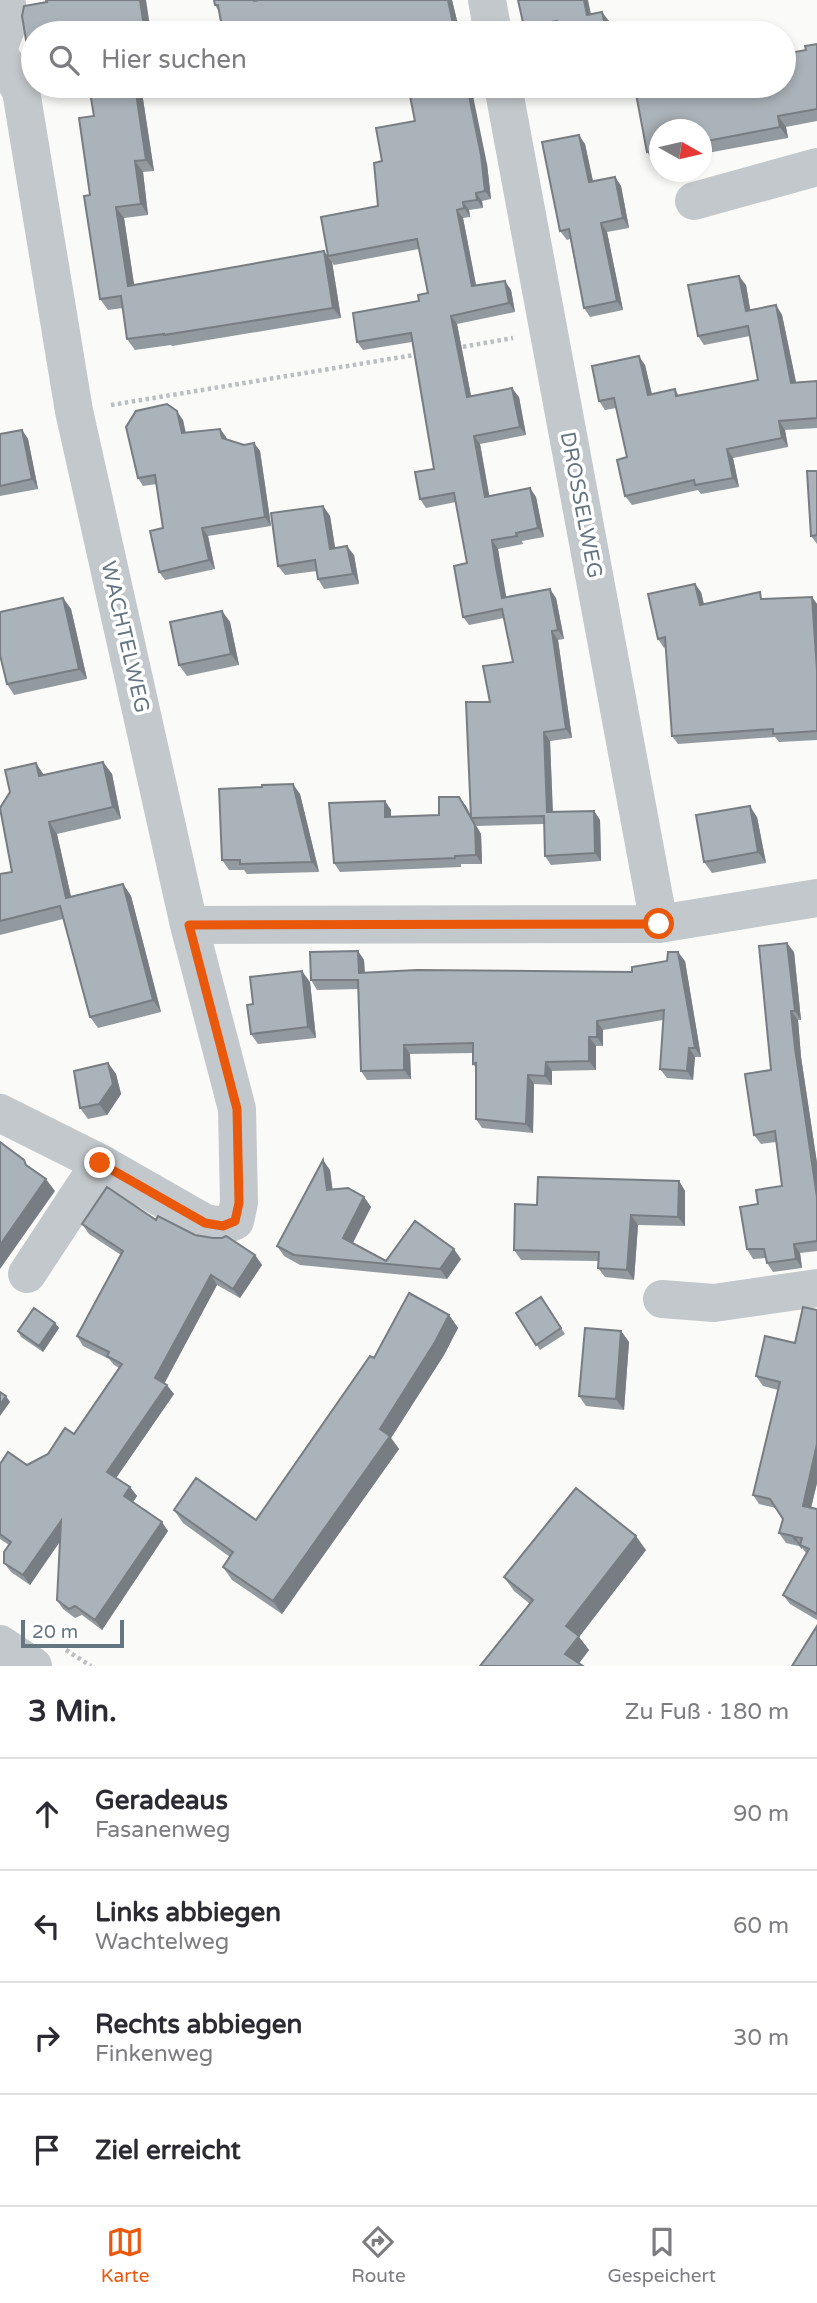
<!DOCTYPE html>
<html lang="de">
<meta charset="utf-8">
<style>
body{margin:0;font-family:"Varela Round",sans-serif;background:#f2f2f3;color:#2b2b33}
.compass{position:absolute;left:649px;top:119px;width:63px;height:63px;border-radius:50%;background:#fff;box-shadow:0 4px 10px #0003;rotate:98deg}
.scale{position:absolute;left:21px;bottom:18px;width:103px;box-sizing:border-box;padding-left:7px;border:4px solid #657683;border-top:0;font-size:19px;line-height:24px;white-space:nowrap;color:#657683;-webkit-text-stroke:5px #fff;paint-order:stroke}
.stop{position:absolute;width:21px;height:21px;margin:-16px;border:5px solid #ea580c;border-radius:50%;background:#fff}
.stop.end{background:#ea580c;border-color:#fff;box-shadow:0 2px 7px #0008}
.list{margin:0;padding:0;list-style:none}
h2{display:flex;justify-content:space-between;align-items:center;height:91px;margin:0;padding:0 28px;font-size:30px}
h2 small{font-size:23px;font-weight:400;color:#7c7c81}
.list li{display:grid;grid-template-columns:46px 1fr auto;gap:21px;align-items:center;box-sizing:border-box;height:112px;padding:0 28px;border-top:2px solid #e1e1e2}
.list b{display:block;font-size:26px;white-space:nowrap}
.list p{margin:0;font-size:23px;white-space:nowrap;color:#7c7c81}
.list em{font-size:23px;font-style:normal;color:#7c7c81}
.icon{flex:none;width:38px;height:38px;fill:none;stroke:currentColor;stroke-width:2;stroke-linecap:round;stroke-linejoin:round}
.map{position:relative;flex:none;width:817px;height:1666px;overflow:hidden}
.search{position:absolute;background:#fff;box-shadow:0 4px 10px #0003;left:21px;right:21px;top:21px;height:77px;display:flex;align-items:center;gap:18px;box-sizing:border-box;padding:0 24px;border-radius:38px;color:#7c7c81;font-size:26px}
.sheet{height:539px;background:#fff}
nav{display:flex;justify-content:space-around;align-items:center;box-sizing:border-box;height:98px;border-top:2px solid #e1e1e2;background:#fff;font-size:19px;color:#7c7c81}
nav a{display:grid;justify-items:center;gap:4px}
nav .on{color:#ea580c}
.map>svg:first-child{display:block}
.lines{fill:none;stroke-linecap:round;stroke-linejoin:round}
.path{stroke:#bbbfc2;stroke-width:4.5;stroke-dasharray:3.5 3.5;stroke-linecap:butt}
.minor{stroke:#c3c8cc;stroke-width:38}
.wall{fill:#929a9f}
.shaded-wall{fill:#777d82}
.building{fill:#aab3b9;stroke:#777d82;stroke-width:2}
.route{stroke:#ea580c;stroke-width:9}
.labels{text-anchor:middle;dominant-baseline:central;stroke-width:7;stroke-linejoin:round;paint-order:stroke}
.street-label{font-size:21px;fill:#657683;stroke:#fff}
</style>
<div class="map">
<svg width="817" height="1666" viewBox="0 0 817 1666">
<rect width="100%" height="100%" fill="#fafaf8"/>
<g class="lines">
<path class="path" d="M456,348l57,-10
M111,405l309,-51
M66,1650l25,16"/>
<path class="minor" d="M487,0l6,33
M0,44l10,-26 -4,-18
M0,55l21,36 53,320 115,514 48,184 2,94 -4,18 -12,5 -18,-3 -105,-60 -100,-50
M503,86l156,838
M694,201l123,-34
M189,925l470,-1 158,-26
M27,1274l73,-111
M662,1299l52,4 103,-15
M0,1644l33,22"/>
</g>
<path class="wall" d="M214,0h238l8,33h-237l-4,-21 -4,-7z
M591,14l18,7 2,12h-51l-1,-2 -13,2h-18l-4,-6z
M817,44v77l-31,6 2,11 -86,16v-24h-42v32l-5,1 -8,-11 -11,-58 38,-8h110v-32l22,-4 -1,-4z
M89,86h52l13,85 -11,1 5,43 -24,3 10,67 190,-34 8,11 9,56 -169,28 -1,-1 -36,5 -8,-11 -4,-31 -15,2 -8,-11 -10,-104 4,-79z
M415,121l72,43 4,35 -9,2 1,7 -14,2 1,7 -7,1 13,68 35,4 4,22 -58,12 14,72 48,1 7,38 -46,9 9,52 41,-8 6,9 8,40 -22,4 1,3 -25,5 4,27 4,22h50l8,41 -6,1 14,98 -22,3 3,71 41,-1 6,9 1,41 -50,4 -6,-9 -1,-32 -67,2 -1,-1 5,9 1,30h-21v3l-121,5 -6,-9 51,-62 6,9v6l48,-1 27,-9 5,10 19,-114 23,-40 -9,-44 -35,7 -6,-8 4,-54 -11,-61 -30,6 -6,-9 14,-30 -22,-127 -49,8 -6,-8 71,-49 -9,-44 -85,16 -6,-9 50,-50 4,-45z
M585,144l8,37 22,-4 6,9 8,42 -22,4 16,78 -33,7 -6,-9 -14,-69 -3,1 -7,-9z
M746,285l4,25 26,-5 6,10 14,67 21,-1v47l-32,2 3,17 -55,11 6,29 -38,7 -3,-4 -66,15 -7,-9 2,-39 -11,-49 -11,2 -6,-9 46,-36 7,29 23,-5 4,7 79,-16 -8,-44 -46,9 -6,-9z
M183,420l3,13 34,-4 6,8 1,3 17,5 10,-2 6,8 11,75 -63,10 7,33 -50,11 -6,-8 4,-44 -6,-44 -14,2 -5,-8z
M22,430l6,9 10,50 -38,7v-62z
M817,471v73l-6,-8z
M323,506l7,10 5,32 19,7 5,29 -35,5 -6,-10 -1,-8 -32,4 -7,-9z
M701,592l3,12 60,-5 48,-2 5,7v136l-38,2 -4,-5 -97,7 -6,-8 -6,-89 -2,1 -6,-9z
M63,598l8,11 16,70 -73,16 -7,-11z
M222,611l8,11 9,43 -52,11 -8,-11z
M103,762l9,12 9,45 -64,15 14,63 52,-13 8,12 30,116 -63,16 -8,-11 -27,-98 -63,16v-61l12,-2 32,-97z
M262,787l38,7 19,78 -72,2 -3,-4h-15l-7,-10z
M757,817l9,46 -54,10 -8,-11z
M358,951l6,9 1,13 267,-1 53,-11 16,96h-6l-2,23 -26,-2 -7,-9 3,-49 -60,10v16h-7v24l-44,1v14l-18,-1 -1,49 -51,-5 -6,-9v-51l-3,-4v-11l-63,1 1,25 -44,1 -6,-9 -2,-82 -42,1 -6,-10z
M794,952l7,68h-3l3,37 16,106v88l-17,2 2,15 -29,4 -6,-9 -1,-5 -13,1 -6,-10 11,-45 24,-18 -6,-44 -15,2 -7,-9 17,-65z
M310,982l6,56 -58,6 -7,-10 2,-30z
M108,1063l8,11 5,20 -14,21 -19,4 -8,-11z
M330,1170l2,19 32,8 7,10 -18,36 33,18 75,-2 -14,20 -147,-14 -16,-9 -7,-10z
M679,1181l6,10v35l-47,-1 -4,55 -29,-3 -7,-9 1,-7 -78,-1 -7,-10 23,-45z
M156,1220l39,15 60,20 7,10 -22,33 -23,-13 -53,98 10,11 -58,84 14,9 7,9 -4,6 35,29 -66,99 -20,-15 -7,3 -12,-9 -6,-9 3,-59 -30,44 -19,-13 -7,-9 5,-18 -9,-6v-75l27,1 21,-11 26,-20 45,-66 -5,-3 -5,-6 -26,-13 -6,-10 44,-81 -32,-21 -7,-10z
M541,1297l24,37 -25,16 -24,-37z
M817,1310v173l-6,25 6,1v111l-27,-16 -7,-9 23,-42 -4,-5v1l-3,-3 -13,-3 -7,-10 4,-14 -7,-11 -17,-4 -6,-9 25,-105 -15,-4 -7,-10 39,-33z
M449,1315l9,13 -14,27 -53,83 8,11 -117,165 -50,-34 -9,-13 7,-10 -47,-34 -9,-13 82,10 118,-162z
M55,1323l4,5 -16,24 -22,-15 -3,-6z
M621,1331l8,11 -5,68 -38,-4 -7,-10z
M646,1550l-67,87 10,13 -10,13 -99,3 50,-62 -16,-13 -10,-14z"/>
<path class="shaded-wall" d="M140,0h6l5,33h-6z
M448,0h4l8,33h-5z
M584,0h4l5,24 -6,-9z
M602,12l7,9 2,12h-4z
M135,86h6l13,85 -8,-11z
M467,86h4l16,78 4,35 -6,-8z
M778,116l8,11 2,11 -8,-11z
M579,135l6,9 10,47 -6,-9z
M135,161l8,11 5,43 -7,-11z
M615,177l6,9 8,42 -6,-10z
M476,193l6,8 1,7 -6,-8z
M463,202l6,8 1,7 -6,-9z
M116,207l8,11 12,79 -8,-11z
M457,210l6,8 15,77 -6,-9z
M601,223l6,9 16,78 -6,-9z
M324,251l8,11 9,56 -8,-10z
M739,276l7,9 6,35 -6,-9z
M505,281l6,9 4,22 -6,-9z
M776,305l6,10 16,77 -7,-9z
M451,316l6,8 16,82 -6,-9z
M639,356l6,9 9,39 -6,-9z
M512,388l7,9 7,38 -6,-8z
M177,411l6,9 4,21 -5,-8z
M779,421l6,9 3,17 -6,-9z
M220,429l6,8 2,10 -6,-9z
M22,430l6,9 10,50 -6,-10z
M474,436l6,8 11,61 -6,-8z
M254,443l6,8 11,75 -6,-9z
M727,449l6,9 6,29 -6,-9z
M530,488l6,9 8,40 -6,-9z
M323,506l7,10 7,43 -7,-10z
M202,528l6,8 7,33 -6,-9z
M492,540l6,9 10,58 -6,-9z
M347,546l7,9 5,29 -6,-10z
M695,584l6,8 5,22 -6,-9z
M550,589l6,9 8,41 -6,-9z
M812,597l5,7v66z
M63,598l8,11 16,70 -8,-10z
M222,611l8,11 9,43 -8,-11z
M552,631l6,9 14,98 -6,-9z
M544,732l6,9 3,80 -6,-9z
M103,762l9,12 9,45 -8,-12z
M36,763l8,12 -5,1z
M293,784l7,10 19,78 -7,-10z
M459,797l7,9 6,12h-1l10,16 1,30 -6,-9z
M385,801l6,9v16l-6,-9z
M750,806l7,11 9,46 -8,-11z
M594,811l6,9 1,41 -6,-8z
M49,822l8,12 17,76 -8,-12z
M123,884l8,12 30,116 -8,-12z
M787,943l7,9 7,68 -6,-9z
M358,951l6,9 1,22 -6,-9z
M678,952l7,9 16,96 -6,-9z
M302,971l8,11 6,56 -8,-11z
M791,1011l7,9 3,37 16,106v34l-22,-149z
M597,1021l6,9v16l-6,-9z
M589,1037l7,9v24l-7,-9z
M404,1045l6,9 1,25 -7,-9z
M689,1048l6,9 -2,23 -6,-9z
M546,1062l6,9v14l-7,-9z
M108,1063l8,11 5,20 -14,21 -8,-11z
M528,1075l6,9 -1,49 -7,-9z
M323,1160l7,10 4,30 -7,-10z
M46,1179l9,12 -55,78v-24z
M679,1181l6,10v35l-7,-9z
M364,1197l7,10 -21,41 -7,-10z
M631,1215l7,10 -4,55 -7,-10z
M794,1244l6,9 2,15 -6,-9z
M454,1249l7,10 -14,20 -7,-10z
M255,1255l7,10 -22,33 -7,-9z
M211,1275l6,10 -55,103 -7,-10z
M449,1315l9,13 -14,27 -53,83 8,11 -117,165 -9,-13z
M55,1323l4,5 -16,24 -4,-6z
M621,1331l8,11 -5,68 -8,-11z
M167,1385l7,9 -60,87 -7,-9z
M6,1396l4,6 -10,14v-11z
M817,1444v39l-8,33 -6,-10z
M130,1487l7,9 -6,9 -7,-9z
M61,1521l7,9 -38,55 -7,-10z
M162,1522l6,9 -66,99 -7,-10z
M636,1536l10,14 -67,87 10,13 -12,16 -12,-12 1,-28z
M795,1537l6,8h-1l2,3v1l-7,-9z"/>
<path class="building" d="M46,0h94l5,33h-112v24l-4,1 -7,-42 2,-10 23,-4z
M214,0h39l1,1 5,-1h189l7,33h-58l-1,-7 -36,7h-137l-5,-28h-3z
M518,0h66l3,15 15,-3 5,21h-47l-3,-12 -33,6z
M817,44v65l-39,7 2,11 -78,15v-12h-42v20l-13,2 -11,-58 38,-8h110v-32l22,-4 -1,-4z
M89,86h46l11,74 -11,1 6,43 -25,3 12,79 196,-35 9,57 -169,27v-1l-37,5 -6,-43 -21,3 -16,-103 6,-1 -11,-77 15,-2z
M408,86h59l14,69 4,36 -9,2 1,7 -14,2 1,6 -7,2 15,76 33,-5 4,22 -58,13 16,81 45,-9 8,39 -46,9 11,61 45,-9 8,40 -22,5 1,3 -25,4 4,27 6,31 48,-9 8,41 -6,1 14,98 -22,3 3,80 47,-1 1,42 -50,3 -1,-40 -73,2 -5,-116h24l-7,-36 30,-4 -11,-53 -39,8 -9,-51 13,-3 -13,-70 -34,6 -5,-27 19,-3 -23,-136 -54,9 -4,-29 66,-12 -1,-6 10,-2 -11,-54 -89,17 -7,-39 57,-11 -4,-43 8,-2 -6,-33 39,-7z
M579,135l10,47 26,-5 8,41 -22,5 16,78 -33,7 -15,-79 -9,2 -18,-89z
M739,276l7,35 30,-6 15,78 26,-2v37l-38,3 3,17 -55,11 6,29 -38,7 -1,-5 -69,16 -8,-36 10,-3 -13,-59 -15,3 -7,-35 47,-10 9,39 27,-6 1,7 82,-16 -10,-54 -50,10 -10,-51z
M167,404l10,7 5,22 38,-4 2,9 22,7 10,-2 11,74 -63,11 7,32 -50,12 -9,-41 13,-3 -8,-53 -17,3 -12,-51 10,-16z
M22,430l10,49 -32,7v-52z
M807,471h10v64l-6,1z
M323,506l7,43 17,-3 6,28 -35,5 -3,-19 -37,6 -7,-53z
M695,584l5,21 60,-13 1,7 51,-2 5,73v61l-44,3v-5l-101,7 -7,-99 -7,2 -10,-45z
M63,598l16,71 -72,15 -7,-29v-43z
M222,611l9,43 -52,11 -9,-43z
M103,762l10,45 -64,15 17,76 57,-14 30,116 -63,17 -30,-111 -60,15v-47l12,-2 -12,-64 10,-16 -5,-22 31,-7 3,13z
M293,784l19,78 -72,2v-4h-18l-3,-71 43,-2v-2z
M439,797h20l16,28 1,30 -21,1v2l-121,5 -5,-60 56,-2v16l54,-2z
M750,806l8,46 -54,10 -8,-47z
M787,943l8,68h-4l4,37 22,149v44l-23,3 2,15 -29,4 -3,-14h-17l-7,-42 18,-3 -2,-14 26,-4 -7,-55 -21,4 -9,-61 26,-4 -12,-124z
M358,951l1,22 58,-3 215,2v-5l35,-6 1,-9h10l17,96h-6l-2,23 -27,-2 4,-59 -67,11v16h-8v24l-43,1 -1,14 -17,-1 -2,49 -50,-5v-56l-3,1v-21l-69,2v25l-43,1 -3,-91h-47l-1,-28z
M302,971l6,56 -57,7 -4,-29 6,-1 -3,-27z
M108,1063l5,21 -14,20 -19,4 -6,-37z
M0,1142l24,18 2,5 20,14 -46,66z
M323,1160l4,30 21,-2 16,9 -21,41 43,23 29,-40 39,28 -14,20 -146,-14 -17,-9z
M538,1177l141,4 -1,36 -47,-2 -4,55 -29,-2 1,-16 -85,-2 1,-46 22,1z
M107,1187l49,33 2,-4 37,19 18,3h9l4,-2 29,19 -22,34 -22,-14 -56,103 12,7 -60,87 23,15 -6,9 38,26 -67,98 -20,-14 -6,3 -12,-9 4,-79 -38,54 -19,-12v-11l7,-10 -11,-8v-70l8,-12 19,13 21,-11 17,-26 9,6 48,-70 -15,-8 2,-4 -32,-16 46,-85 -41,-27z
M409,1293l40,22 -14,27 -55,87 10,7 -117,165 -50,-34 10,-15 -59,-42 22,-32 60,42 114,-164 4,2z
M541,1297l20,31 -25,17 -20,-32z
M803,1307l14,3v134l-14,62 14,3v105l-34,-19 26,-46 -9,-4 2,-7 -7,-1v3l-2,-4 -14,-3 4,-14 -13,-20 -17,-4 27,-113 -24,-6 9,-40 30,7z
M34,1308l21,15 -16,23 -21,-15z
M585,1328l36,3 -5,68 -37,-3z
M0,1392l6,4 -6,9z
M576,1488l60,48 -70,90 13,10 -14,18 18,12h-103l53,-66 -29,-23z
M817,1626v40h-25z"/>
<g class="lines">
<path class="route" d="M100,1163l105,60 18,3 12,-5 4,-18 -2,-94 -48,-184 470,-1"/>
</g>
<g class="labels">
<g class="street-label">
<text transform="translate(581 505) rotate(79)">DROSSELWEG</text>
<text transform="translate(125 637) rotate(77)">WACHTELWEG</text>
</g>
</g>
</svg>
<svg class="compass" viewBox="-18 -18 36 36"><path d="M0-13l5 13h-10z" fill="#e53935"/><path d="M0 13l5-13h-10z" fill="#7c7c81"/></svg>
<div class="scale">20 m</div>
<div class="stop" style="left:659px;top:924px"></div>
<div class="stop end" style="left:100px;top:1163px"></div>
<div class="search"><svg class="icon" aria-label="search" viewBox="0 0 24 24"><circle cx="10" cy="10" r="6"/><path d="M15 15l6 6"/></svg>Hier suchen</div>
</div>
<section class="sheet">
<h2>3 Min.<small>Zu Fuß · 180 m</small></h2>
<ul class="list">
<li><svg class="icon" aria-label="ahead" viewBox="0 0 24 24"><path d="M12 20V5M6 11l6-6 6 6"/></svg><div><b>Geradeaus</b><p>Fasanenweg</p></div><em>90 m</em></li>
<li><svg class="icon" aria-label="left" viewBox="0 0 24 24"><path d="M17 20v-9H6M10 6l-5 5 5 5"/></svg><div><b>Links abbiegen</b><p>Wachtelweg</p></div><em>60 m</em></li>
<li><svg class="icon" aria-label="right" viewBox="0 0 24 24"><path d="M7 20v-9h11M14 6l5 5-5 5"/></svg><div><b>Rechts abbiegen</b><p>Finkenweg</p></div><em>30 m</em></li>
<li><svg class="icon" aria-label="arrive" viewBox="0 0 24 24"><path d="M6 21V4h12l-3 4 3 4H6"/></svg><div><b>Ziel erreicht</b></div></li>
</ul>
</section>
<nav>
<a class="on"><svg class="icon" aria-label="map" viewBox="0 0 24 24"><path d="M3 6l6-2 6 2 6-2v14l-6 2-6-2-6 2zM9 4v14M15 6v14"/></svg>Karte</a>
<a><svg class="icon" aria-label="directions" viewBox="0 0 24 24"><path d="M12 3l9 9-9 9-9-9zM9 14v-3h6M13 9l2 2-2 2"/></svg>Route</a>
<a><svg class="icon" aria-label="saved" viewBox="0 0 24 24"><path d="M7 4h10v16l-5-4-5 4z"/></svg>Gespeichert</a>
</nav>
